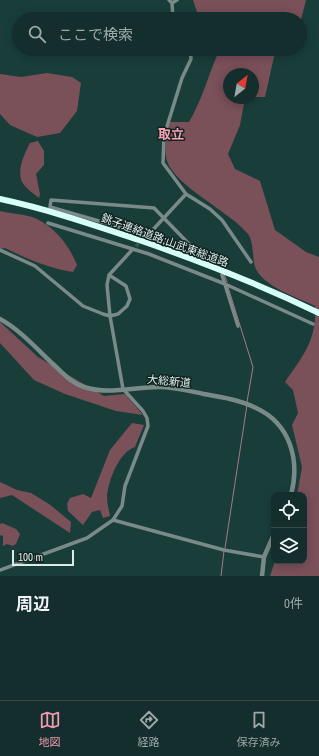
<!DOCTYPE html>
<html lang="ja">
<meta charset="utf-8">
<style>
body{margin:0;font-family:"Archivo Narrow","Noto Sans JP",sans-serif;background:#203a38;color:#f1f3f6}
.controls{position:absolute;right:12px;bottom:12px;display:grid;overflow:hidden;border-radius:8px;box-shadow:0 2px 10px #0003}
.controls button{width:36px;height:36px;display:grid;place-items:center;padding:0;border:0;border-bottom:1px solid #324a48;background:#132e2c;color:#f1f3f6;font:20px sans-serif}
.compass{position:absolute;left:223px;top:68px;width:36px;height:36px;border-radius:50%;background:#132e2c;box-shadow:0 2px 10px #0003;rotate:31deg}
.scale{position:absolute;left:12px;bottom:10px;width:62px;box-sizing:border-box;padding-left:4px;border:2px solid #d8ece9;border-top:0;font-size:11px;line-height:14px;white-space:nowrap;color:#d8ece9;-webkit-text-stroke:3px #122220;paint-order:stroke}
.list{margin:0;padding:0;list-style:none}
h2{display:flex;justify-content:space-between;align-items:center;height:52px;margin:0;padding:0 16px;font-size:17px}
h2 small{font-size:13px;font-weight:400;color:#9da8a9}
.icon{flex:none;width:22px;height:22px;fill:none;stroke:currentColor;stroke-width:2;stroke-linecap:round;stroke-linejoin:round}
.map{position:relative;flex:none;width:319px;height:576px;overflow:hidden}
.search{position:absolute;background:#132e2c;box-shadow:0 2px 10px #0003;left:12px;right:12px;top:12px;height:44px;display:flex;align-items:center;gap:10px;box-sizing:border-box;padding:0 14px;border-radius:22px;color:#9da8a9;font-size:15px}
.sheet{height:124px;background:#132e2c}
nav{display:flex;justify-content:space-around;align-items:center;box-sizing:border-box;height:56px;border-top:1px solid #324a48;background:#132e2c;font-size:11px;color:#9da8a9}
nav a{display:grid;justify-items:center;gap:2px}
nav .on{color:#f29aae}
.map>svg:first-child{display:block}
.green{fill:#7a5059}
.lines{fill:none;stroke-linecap:round;stroke-linejoin:round}
.stream{stroke:#a37984;stroke-width:1}
.minor-tunnel{stroke:#365854;stroke-width:3.5;stroke-dasharray:3.5 2;stroke-linecap:butt}
.minor{stroke:#7a8a88;stroke-width:3.5}
.tertiary{stroke:#7a8a88;stroke-width:4.5}
.motorway{stroke:#d6fff8;stroke-width:6}
.labels{text-anchor:middle;dominant-baseline:central;stroke-width:3;stroke-linejoin:round;paint-order:stroke}
.street-label{font-size:11px;fill:#d8ece9;stroke:#122220}
.quarter-label{font-size:13px;font-weight:bold;fill:#f5a3b5;stroke:#122220}
</style>
<div class="map">
<svg width="319" height="576" viewBox="0 0 319 576">
<rect width="100%" height="100%" fill="#193e3a"/>
<path class="green" d="M193,0h113l-6,24v-5h-103l1,-4z
M214,49h79l-1,3h-17l-10,45h-12v-23h-24v24h16l-5,27 -12,29 7,15 25,12 15,49 31,22 13,5v319h-49l5,-15h29v-66h-7l5,-28 -10,-42 6,-12 -5,-23 -8,-8c18,-26 32,-42 30,-76 -18,-9 -52,-19 -60,-39 -3,-10 -1,-25 -7,-33 -19,-23 -73,-48 -81,-73 -4,-13 0,-27 3,-39h19c13,-22 19,-46 29,-69z
M47,73l25,4 9,6 -4,28 -17,22 -23,4 -27,-12 -10,-11v-40l21,3z
M38,141l6,10v14l-8,9 4,20 -1,4c-5,-4 -11,-8 -15,-13 -9,-11 0,-31 6,-42z
M0,211c11,3 27,3 37,8 19,10 32,26 40,46l-4,7c-25,-4 -46,-13 -68,-24l-5,1z
M0,322l38,35 66,39 21,-2 18,21 -27,-4 -51,-17 -31,-14 -34,-37z
M132,423l12,2 -9,22c-16,5 -27,34 -28,50 0,6 2,13 3,19l-7,2 -3,-8 -8,2 -9,13 -15,-14 -1,-7 3,-6 13,-4 8,4 19,-48z
M0,482l17,8 14,3 18,11 22,18 -1,11 -58,-38 -12,3z
M2,523l14,6 4,5 -4,10 -3,2 -6,-2 -4,2v-10l-3,-1v-11z"/>
<g class="lines">
<path class="stream" d="M224,274l3,8
M228,287l25,80 -6,35
M225,548l22,-143
M221,576l3,-25"/>
<path class="minor-tunnel" d="M132,250l16,-15"/>
<path class="minor" d="M169,0l3,3 1,16
M172,3l5,-3
M190,49l1,10 -9,19 -18,58 -1,27 23,31 24,15 12,11 29,42
M48,223l101,31 76,30 88,40
M148,235l38,-41
M190,245l-25,-5 -115,-33 1,-7 103,8 36,37 21,17
M0,250l35,16 48,40 20,8 7,2 8,-2 9,-8 3,-7 -4,-13 -17,-11
M222,275l16,51
M113,520l111,30 40,7
M0,570l87,-32 26,-18 9,-14 3,-20 23,-60 -1,-8 -4,-7 -20,-22 -13,-73 -3,-31 2,-10 23,-25"/>
<path class="tertiary" d="M0,319c20,11 36,29 53,45 10,9 18,19 31,23 24,8 50,0 75,0 15,0 30,4 45,7 17,3 36,6 52,14 35,16 44,53 35,87
M262,576l2,-19 10,-23"/>
<path class="motorway" d="M0,199c47,10 94,26 139,41 61,21 122,45 180,73"/>
</g>
<g class="labels">
<g class="street-label">
<text transform="translate(165 240) rotate(20)">銚子連絡道路;山武東総道路</text>
<text transform="translate(169 381) rotate(5)">大総新道</text>
</g>
<g class="quarter-label">
<text x="171" y="134">取立</text>
</g>
</g>
</svg>
<div class="controls">
<button><svg class="icon" aria-label="locate" viewBox="0 0 24 24"><circle cx="12" cy="12" r="6"/><path d="M12 2v4M12 18v4M2 12h4M18 12h4"/></svg></button>
<button><svg class="icon" aria-label="layers" viewBox="0 0 24 24"><path d="M12 4l9 5-9 5-9-5zM3 14l9 5 9-5"/></svg></button>
</div>
<svg class="compass" viewBox="-18 -18 36 36"><path d="M0-13l5 13h-10z" fill="#e53935"/><path d="M0 13l5-13h-10z" fill="#9da8a9"/></svg>
<div class="scale">100 m</div>
<div class="search"><svg class="icon" aria-label="search" viewBox="0 0 24 24"><circle cx="10" cy="10" r="6"/><path d="M15 15l6 6"/></svg>ここで検索</div>
</div>
<section class="sheet">
<h2>周辺<small>0件</small></h2>
<ul class="list">
</ul>
</section>
<nav>
<a class="on"><svg class="icon" aria-label="map" viewBox="0 0 24 24"><path d="M3 6l6-2 6 2 6-2v14l-6 2-6-2-6 2zM9 4v14M15 6v14"/></svg>地図</a>
<a><svg class="icon" aria-label="directions" viewBox="0 0 24 24"><path d="M12 3l9 9-9 9-9-9zM9 14v-3h6M13 9l2 2-2 2"/></svg>経路</a>
<a><svg class="icon" aria-label="saved" viewBox="0 0 24 24"><path d="M7 4h10v16l-5-4-5 4z"/></svg>保存済み</a>
</nav>
